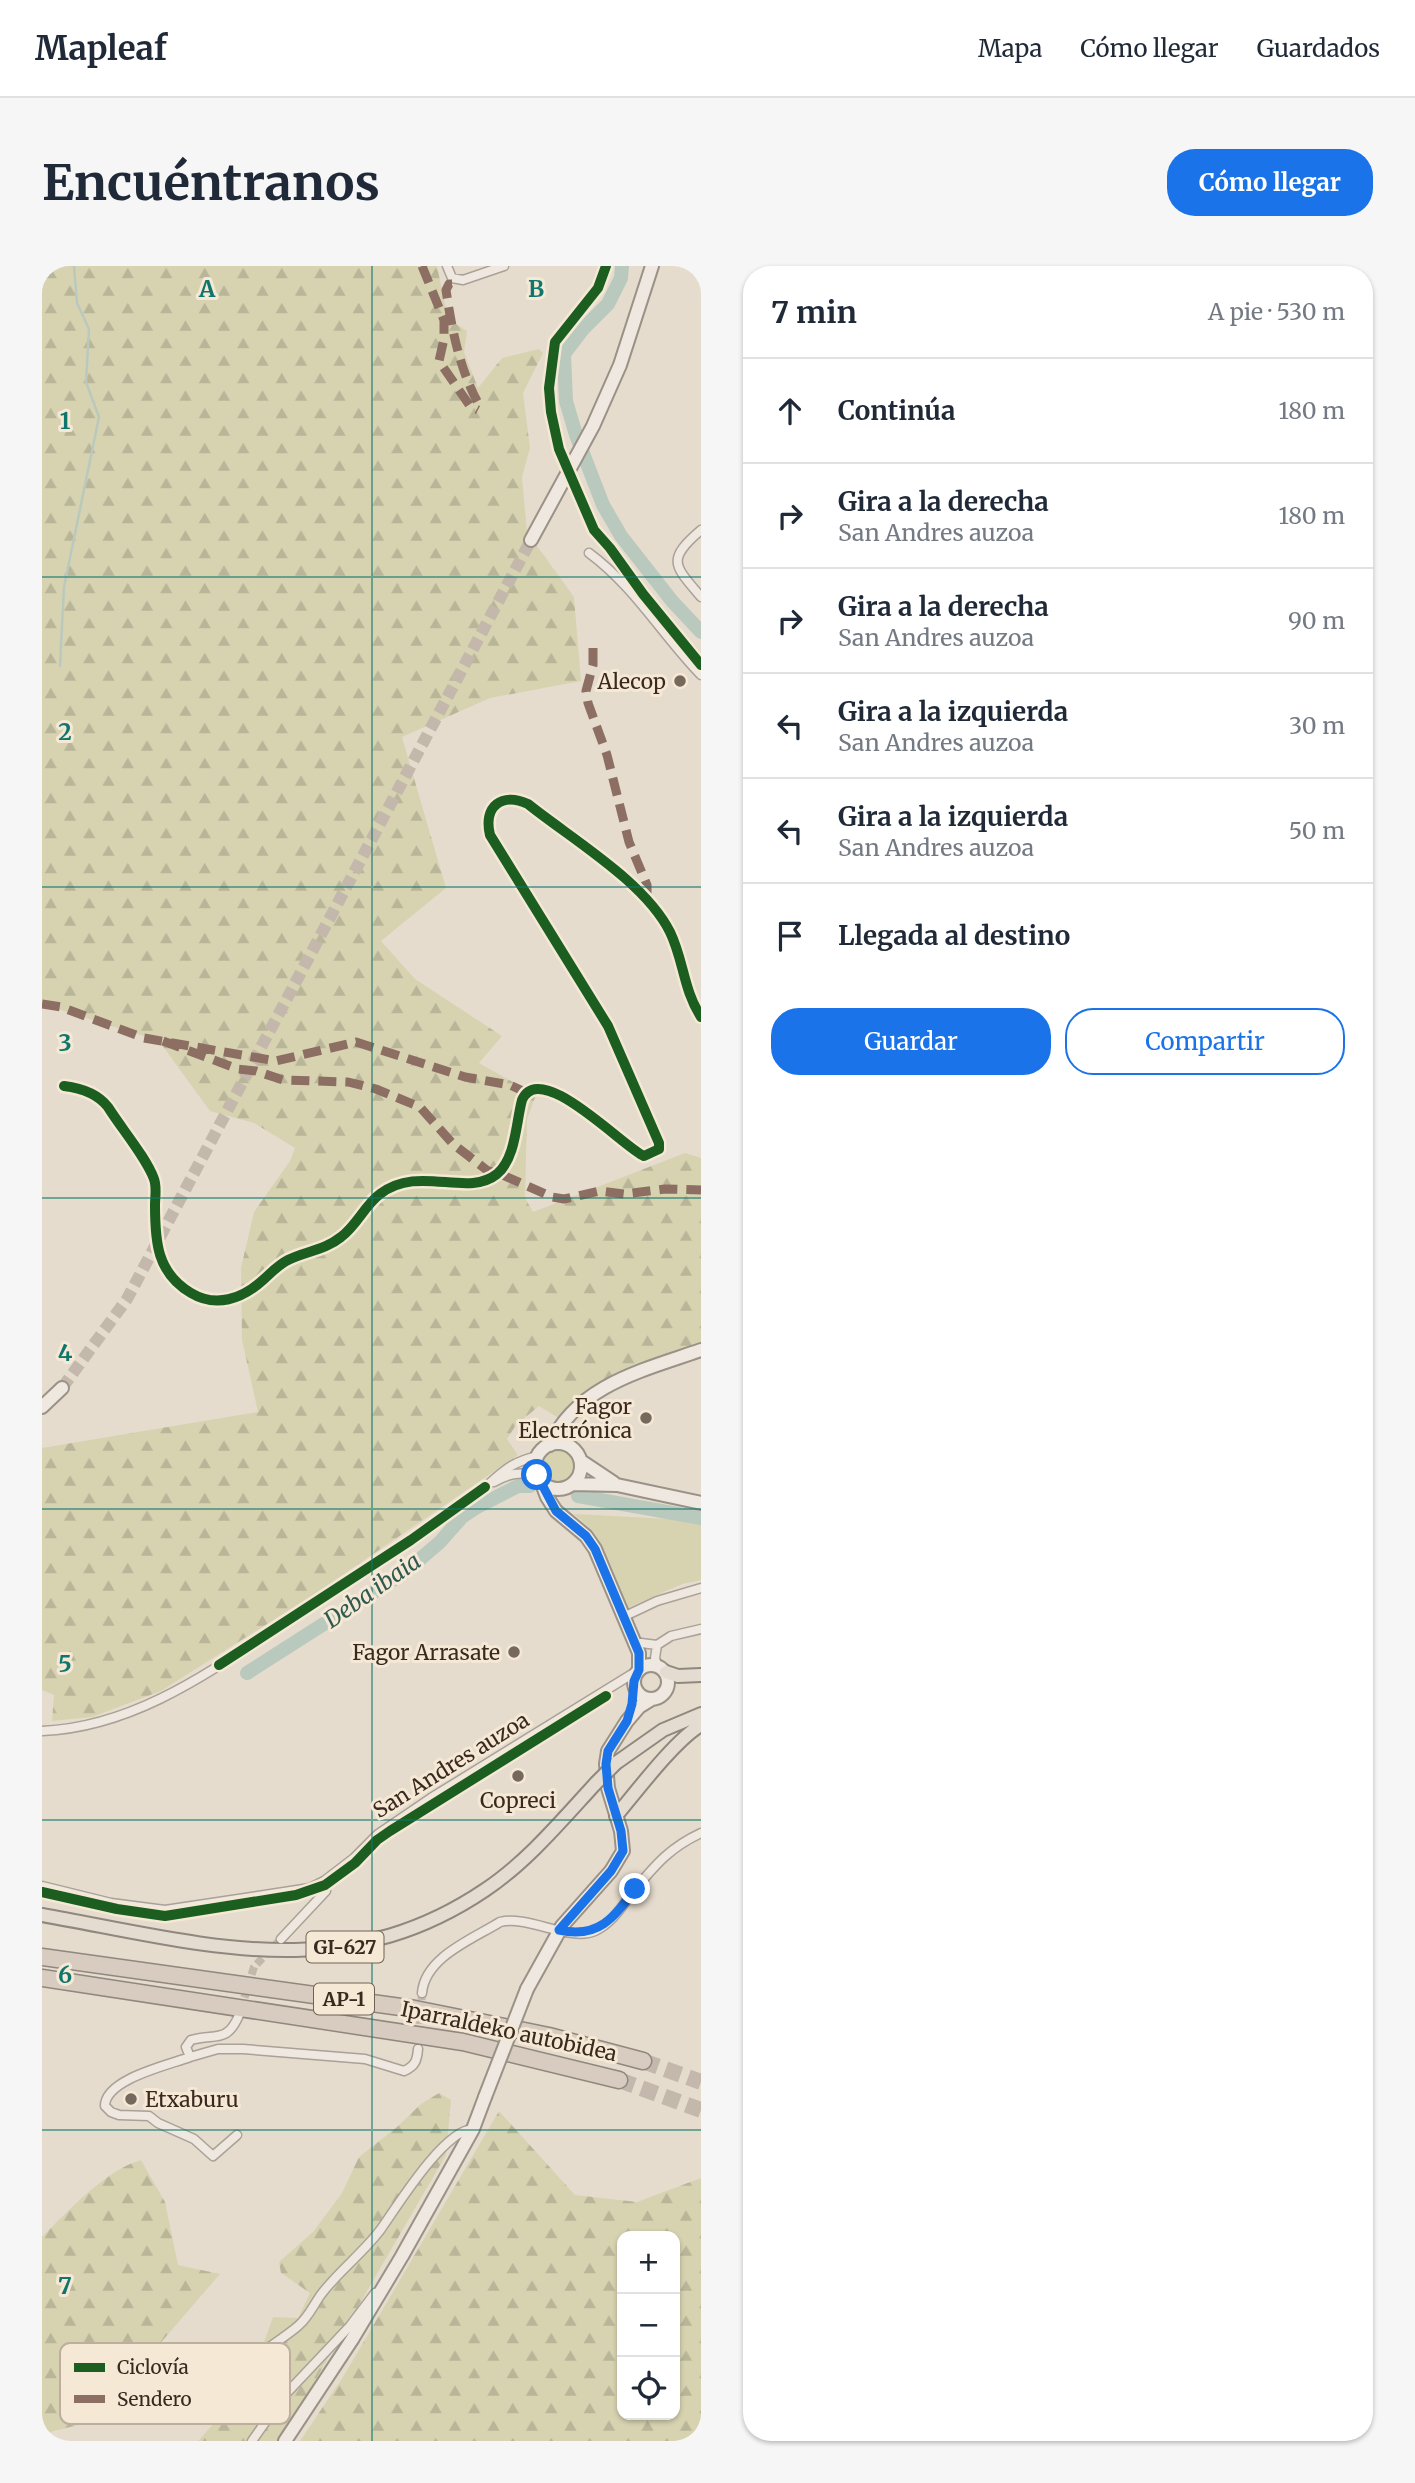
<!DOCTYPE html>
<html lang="es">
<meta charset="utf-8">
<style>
body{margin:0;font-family:Merriweather,serif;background:#f6f6f7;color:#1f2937}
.controls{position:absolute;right:21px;bottom:21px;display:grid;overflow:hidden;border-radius:14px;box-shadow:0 2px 5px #0004}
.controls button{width:63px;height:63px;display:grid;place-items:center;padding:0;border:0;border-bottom:2px solid #e0e1e3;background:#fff;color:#1f2937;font:35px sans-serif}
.stop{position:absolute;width:21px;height:21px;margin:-16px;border:5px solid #1a73e8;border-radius:50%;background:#fff}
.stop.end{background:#1a73e8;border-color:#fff;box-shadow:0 2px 7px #0008}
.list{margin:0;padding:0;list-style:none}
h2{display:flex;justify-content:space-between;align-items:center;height:91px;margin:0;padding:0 28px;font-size:30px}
h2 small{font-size:23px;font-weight:400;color:#747a83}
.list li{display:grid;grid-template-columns:46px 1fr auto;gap:21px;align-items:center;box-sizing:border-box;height:105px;padding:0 28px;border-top:2px solid #e0e1e3}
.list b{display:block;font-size:26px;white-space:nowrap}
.list p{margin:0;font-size:23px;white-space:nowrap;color:#747a83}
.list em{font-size:23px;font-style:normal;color:#747a83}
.actions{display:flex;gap:14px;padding:21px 28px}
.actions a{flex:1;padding:16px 0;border:2px solid #1a73e8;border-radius:28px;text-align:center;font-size:24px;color:#1a73e8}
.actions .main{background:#1a73e8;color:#fff}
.icon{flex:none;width:38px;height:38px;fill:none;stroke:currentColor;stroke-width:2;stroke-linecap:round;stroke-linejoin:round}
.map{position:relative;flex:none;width:659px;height:2175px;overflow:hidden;border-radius:28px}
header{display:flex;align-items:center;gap:42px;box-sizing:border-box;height:98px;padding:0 35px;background:#fff;border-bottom:2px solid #e0e1e3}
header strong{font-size:33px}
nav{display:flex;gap:38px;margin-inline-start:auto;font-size:24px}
.intro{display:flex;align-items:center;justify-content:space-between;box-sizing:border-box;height:168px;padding:0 42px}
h1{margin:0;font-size:49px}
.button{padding:18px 32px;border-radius:28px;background:#1a73e8;color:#fff;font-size:24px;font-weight:700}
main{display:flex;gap:42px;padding:0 42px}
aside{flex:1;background:#fff;border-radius:28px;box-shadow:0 2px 5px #0004}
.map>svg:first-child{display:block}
.forest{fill:url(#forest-firs);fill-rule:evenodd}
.green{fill:#d7d3b1}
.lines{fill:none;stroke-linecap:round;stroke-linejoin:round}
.stream{stroke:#bac9bd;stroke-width:2.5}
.river{stroke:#bac9bd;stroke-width:14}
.street-tunnel{stroke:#c3b8ab;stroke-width:8;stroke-dasharray:8 4;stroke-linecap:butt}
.secondary-tunnel{stroke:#c3b8ab;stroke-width:12;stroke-dasharray:12 6;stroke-linecap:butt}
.highway-tunnel{stroke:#c3b8ab;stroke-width:16;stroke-dasharray:16 8;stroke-linecap:butt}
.street-casing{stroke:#aaa197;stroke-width:11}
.secondary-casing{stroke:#9a9187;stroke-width:16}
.primary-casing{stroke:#90877e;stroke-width:16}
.highway-casing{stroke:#90877e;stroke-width:19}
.street{stroke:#eee8e0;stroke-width:8}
.secondary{stroke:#eee8e0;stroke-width:12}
.primary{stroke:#e4dcd1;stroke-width:12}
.highway{stroke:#d8cbbf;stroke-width:16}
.secondary-bridge-casing{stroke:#9a9187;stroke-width:16;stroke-linecap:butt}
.primary-bridge-casing{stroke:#90877e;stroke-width:16;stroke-linecap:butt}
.secondary-bridge{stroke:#eee8e0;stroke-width:12}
.primary-bridge{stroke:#e4dcd1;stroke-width:12}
.quiet{stroke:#8d6e63;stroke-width:9;stroke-dasharray:18 9;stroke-linecap:butt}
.cycleway-casing{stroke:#f5e8d5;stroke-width:15}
.cycleway{stroke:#1b5e20;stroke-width:10}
.route{stroke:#1a73e8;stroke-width:9}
.grid{fill:none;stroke:#0f766e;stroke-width:2;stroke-opacity:0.55}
.poi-dot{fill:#75685c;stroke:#f5e8d5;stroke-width:2.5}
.labels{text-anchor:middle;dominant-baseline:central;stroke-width:6;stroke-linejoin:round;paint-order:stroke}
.shield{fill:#f5e8d5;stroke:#716256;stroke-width:2}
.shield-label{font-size:19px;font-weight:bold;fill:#39291f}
.poi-label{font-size:21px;fill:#39291f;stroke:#f5e8d5;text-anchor:end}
.street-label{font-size:21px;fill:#39291f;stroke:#f5e8d5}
.water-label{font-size:23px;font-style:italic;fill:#2f5951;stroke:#f5e8d5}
.key{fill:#f5e8d5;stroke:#bdaf9e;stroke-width:2}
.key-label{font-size:19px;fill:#39291f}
.grid-label{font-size:23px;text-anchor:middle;font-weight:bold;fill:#0f766e;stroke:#f5e8d5;stroke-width:6;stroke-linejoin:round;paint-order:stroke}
</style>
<header>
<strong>Mapleaf</strong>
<nav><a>Mapa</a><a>Cómo llegar</a><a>Guardados</a></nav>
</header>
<div class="intro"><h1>Encuéntranos</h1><a class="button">Cómo llegar</a></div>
<main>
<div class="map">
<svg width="659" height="2175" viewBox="0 0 659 2175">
<defs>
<pattern id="forest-firs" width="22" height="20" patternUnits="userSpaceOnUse" patternTransform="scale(1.75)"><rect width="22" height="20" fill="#d7d3b1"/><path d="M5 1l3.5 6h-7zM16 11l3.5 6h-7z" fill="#b9b598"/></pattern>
</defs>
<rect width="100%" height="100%" fill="#e5dcce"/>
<path class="forest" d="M0,0h395l11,53 19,12 -3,21 14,36 24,-30 37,-9 4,4 -20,40 7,55 -8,29 5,55 47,65 7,84 -91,17 -88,39 44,151 -65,53 34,38 87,57 -23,27 57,32 -9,24 -2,79 8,14 152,-59 16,5v186l-55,17 -57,30 -32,26 -18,-11 -23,19 -9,14 11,16 -199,136 -158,100 -69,26 -40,4 2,-26 -12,-5v-242l216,-36 -16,-72 -1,-72 13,-56 36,-51 5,-13 -41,-25 -44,-12 -51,-70 -117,-37z
M397,1827l12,7 -5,55 -166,286h-82l51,-57 24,-67 25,1 12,-25 -29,-20 -2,-11 34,-30 29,-39 17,-36 38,-30 24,-23z
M457,1845l76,84 62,7 64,-24v263h-401l43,-64zM580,1970h53v179h-53z
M99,1894l24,42 13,63 42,9 -94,109 -48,42 -36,9v-197c26,-26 64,-67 99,-77z"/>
<path class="green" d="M501 1200a16 16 0 1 1 32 0a16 16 0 1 1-32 0Z
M532,1248l114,6 13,4v56l-19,4 -57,25 -33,-79z"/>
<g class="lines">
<path class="stream" d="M18,400l4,-79 35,-170 -13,-35 3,-53 -12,-26 -3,-37"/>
<path class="river" d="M580,0l-1,12 -13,26 -25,25 -19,25 2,47 10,34 27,70 18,31 51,65 29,31
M536,1230l123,22
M205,1407l158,-101 35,-30 22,-25 15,-10 41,-21h12"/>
<path class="street-tunnel" d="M199,1743l13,-42 27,-28
M377,1770l3,-43"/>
<path class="secondary-tunnel" d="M20,1122l65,-89 404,-759"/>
<path class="highway-tunnel" d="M601,1795l58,21
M577,1814l82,30"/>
<defs>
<path id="street" d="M405,0l5,12 11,2 41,-14
M659,264c-35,30 -27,35 0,67
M547,287c46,34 73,82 112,122
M22,820c16,2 34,8 44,21 13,21 38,50 46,72 3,8 1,18 1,26 0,37 2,68 36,88 25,15 51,6 72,-13 8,-7 15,-15 25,-20 18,-9 37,-10 53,-23 16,-12 24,-32 39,-43 39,-30 87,4 117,-20 19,-16 19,-52 25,-74 18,-42 102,48 122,56l15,-7v-6l-51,-117 -118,-191c-7,-29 12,-43 38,-31 45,36 117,78 142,128 14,29 13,57 31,85
M452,1216c16,-9 25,-10 43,-7
M581,1351l34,-16 44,-13
M599,1377l16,2
M615,1379l14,-9 30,-7
M615,1379l-2,13 2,7
M0,1465c95,-4 172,-62 248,-112 51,-33 102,-66 152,-99 14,-10 29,-21 42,-32 20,-17 27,-26 54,-32
M0,1620l69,17 54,7 145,-22 14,-7 30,-23 24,-24 53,-36 206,-127
M239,1673l45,-48 -2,-10
M380,1727c3,-36 51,-54 78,-71 28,-7 70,20 95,9 18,-8 29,-28 41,-43 21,-25 35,-41 65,-55
M148,1791l28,-8h25l122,10 39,12c11,-5 13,-10 14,-22
M195,1869l-24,21 -19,-17 -36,-16 -9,-7 -30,-1 -8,-3 -6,-6c0,-27 64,-41 85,-49l-4,-10 5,-7c24,-7 36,4 48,-25
M192,2115c16,-26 42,-36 64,-55 12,-10 16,-23 25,-34 18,-23 41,-40 58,-63 17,-24 63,-99 92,-100
M210,2175l31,-44 67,-71 25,-33"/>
<path id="secondary" d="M489,274l62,-114 27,-61 32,-99
M0,1141l20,-19
M493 1200a23 23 0 1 1 46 0a23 23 0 1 1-46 0Z
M508,1179c27,-60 94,-75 151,-95
M539,1195l33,22
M499,1215l6,16 9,14 30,25 9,13 44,104v17
M530,1218l45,1 84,18
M592 1416a17 17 0 1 1 34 0a17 17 0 1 1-34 0Z
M485,1723l35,-63 49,-55 12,-20 -2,-20 -13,-43 -2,-24 2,-13 19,-30 12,-14 13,-8
M243,2175l68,-103 49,-82 71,-127 12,-32"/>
<path id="primary" d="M624,1406l12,4 23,-1
M574,1497l47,-33 38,-16
M574,1550c20,-24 60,-77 85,-91
M0,1649c158,28 298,73 443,-25 42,-28 76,-69 111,-107"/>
<path id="highway" d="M0,1691l373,52 134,27 94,25
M0,1712l421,64 156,38"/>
</defs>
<use href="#street" class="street-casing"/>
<use href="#secondary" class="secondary-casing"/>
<use href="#primary" class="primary-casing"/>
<use href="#highway" class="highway-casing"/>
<use href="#street" class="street"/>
<use href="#secondary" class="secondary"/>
<use href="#primary" class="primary"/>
<use href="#highway" class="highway"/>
<defs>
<path id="secondary-bridge" d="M443,1831l42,-108"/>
<path id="primary-bridge" d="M554,1517l20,-20"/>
</defs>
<use href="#secondary-bridge" class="secondary-bridge-casing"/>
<use href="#primary-bridge" class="primary-bridge-casing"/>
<use href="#secondary-bridge" class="secondary-bridge"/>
<use href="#primary-bridge" class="primary-bridge"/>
<path class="quiet" d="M380,0l22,54v19l-5,22 31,45 8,4
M410,18h-3l-3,6c6,40 13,77 32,113v7
M551,382v17l-7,26 2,12 19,52 22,87 18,43v13
M0,738l19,3 83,31 132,23 80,-19 109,35 45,8 15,7
M121,775l75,28 18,2 27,9 65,2 28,7 44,18 33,37 35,27 10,2 54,24 12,2 36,-8 24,3 41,-5 36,1"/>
<defs>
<path id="cycleway" d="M564,0l-8,22 -43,54 -6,46 2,24 8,37 35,81 16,18 33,46 58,71
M22,820c16,2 34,8 44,21 13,21 38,50 46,72 3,8 1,18 1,26 0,37 2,68 36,88 25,15 51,6 72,-13 8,-7 15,-15 25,-20 18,-9 37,-10 53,-23 16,-12 24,-32 39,-43 39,-30 87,4 117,-20 19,-16 19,-52 25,-74 18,-42 102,48 122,56l15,-7v-6l-51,-117 -118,-191c-7,-29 12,-43 38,-31 45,36 117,78 142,128 14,29 13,57 31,85
M177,1399l192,-125 74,-53
M0,1626l75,17 48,7 131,-21 29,-10 30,-22 22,-23 13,-9 216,-135"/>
</defs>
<use href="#cycleway" class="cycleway-casing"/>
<use href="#cycleway" class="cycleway"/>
</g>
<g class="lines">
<path class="route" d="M495,1209l19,36 30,25 9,13 44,104v17l-5,11 -2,23 -5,17 -19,30 -2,13 2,24 13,43 2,20 -12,20 -52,59c39,9 55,-12 76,-41"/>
</g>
<path class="grid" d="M330,0v2175M0,311h659M0,621h659M0,932h659M0,1243h659M0,1554h659M0,1864h659"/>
<g class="poi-dot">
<circle cx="638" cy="415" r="7"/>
<circle cx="604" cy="1152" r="7"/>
<circle cx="472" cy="1386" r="7"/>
<circle cx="476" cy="1510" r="7"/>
<circle cx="89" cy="1833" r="7"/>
</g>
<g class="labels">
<g class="shield">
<rect x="264.5" y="1665.5" width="77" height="31" rx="5"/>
<rect x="272" y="1717.5" width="60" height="31" rx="5"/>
</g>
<g class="shield-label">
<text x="303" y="1681">GI-627</text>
<text x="302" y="1733">AP-1</text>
</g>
<g class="poi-label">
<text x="624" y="415">Alecop</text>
<text x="590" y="1140">Fagor<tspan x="590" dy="24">Electrónica</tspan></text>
<text x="458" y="1386">Fagor Arrasate</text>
<text x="476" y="1534" text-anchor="middle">Copreci</text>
<text x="103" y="1833" text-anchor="start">Etxaburu</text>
</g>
<g class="street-label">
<text transform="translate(409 1499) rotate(-32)">San Andres auzoa</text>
<text transform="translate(467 1765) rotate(12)">Iparraldeko autobidea</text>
</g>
<g class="water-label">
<text transform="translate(330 1324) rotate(-35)">Deba ibaia</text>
</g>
</g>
<rect x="18" y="2077" width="230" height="81" rx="10" class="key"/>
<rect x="32" y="2097" width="31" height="9" fill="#1b5e20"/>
<rect x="32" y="2129" width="31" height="8" fill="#8d6e63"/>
<g class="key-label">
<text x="75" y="2108">Ciclovía</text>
<text x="75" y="2140">Sendero</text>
</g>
<g class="grid-label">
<text x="165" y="31">A</text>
<text x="494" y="31">B</text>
<text x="23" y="163">1</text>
<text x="23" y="474">2</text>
<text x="23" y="785">3</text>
<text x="23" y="1095">4</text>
<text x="23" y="1406">5</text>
<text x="23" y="1717">6</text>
<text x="23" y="2028">7</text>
</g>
</svg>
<div class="controls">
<button>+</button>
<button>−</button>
<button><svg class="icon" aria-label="locate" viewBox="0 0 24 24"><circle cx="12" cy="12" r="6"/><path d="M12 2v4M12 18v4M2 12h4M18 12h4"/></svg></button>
</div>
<div class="stop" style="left:495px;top:1209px"></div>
<div class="stop end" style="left:593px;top:1623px"></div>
</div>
<aside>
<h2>7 min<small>A pie · 530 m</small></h2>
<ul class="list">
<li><svg class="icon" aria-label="ahead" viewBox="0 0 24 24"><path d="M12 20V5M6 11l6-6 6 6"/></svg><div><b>Continúa</b></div><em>180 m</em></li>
<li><svg class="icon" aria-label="right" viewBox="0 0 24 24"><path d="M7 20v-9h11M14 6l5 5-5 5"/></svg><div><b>Gira a la derecha</b><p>San Andres auzoa</p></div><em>180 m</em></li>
<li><svg class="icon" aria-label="right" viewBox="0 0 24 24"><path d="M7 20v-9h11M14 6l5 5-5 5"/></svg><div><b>Gira a la derecha</b><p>San Andres auzoa</p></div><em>90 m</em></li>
<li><svg class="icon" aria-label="left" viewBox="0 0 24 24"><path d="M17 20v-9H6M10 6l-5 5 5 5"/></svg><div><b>Gira a la izquierda</b><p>San Andres auzoa</p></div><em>30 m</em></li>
<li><svg class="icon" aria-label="left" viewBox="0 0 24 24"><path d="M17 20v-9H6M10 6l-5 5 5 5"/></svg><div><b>Gira a la izquierda</b><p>San Andres auzoa</p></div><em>50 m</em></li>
<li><svg class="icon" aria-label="arrive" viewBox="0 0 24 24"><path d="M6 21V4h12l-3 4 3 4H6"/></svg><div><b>Llegada al destino</b></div></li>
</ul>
<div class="actions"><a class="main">Guardar</a><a>Compartir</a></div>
</aside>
</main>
